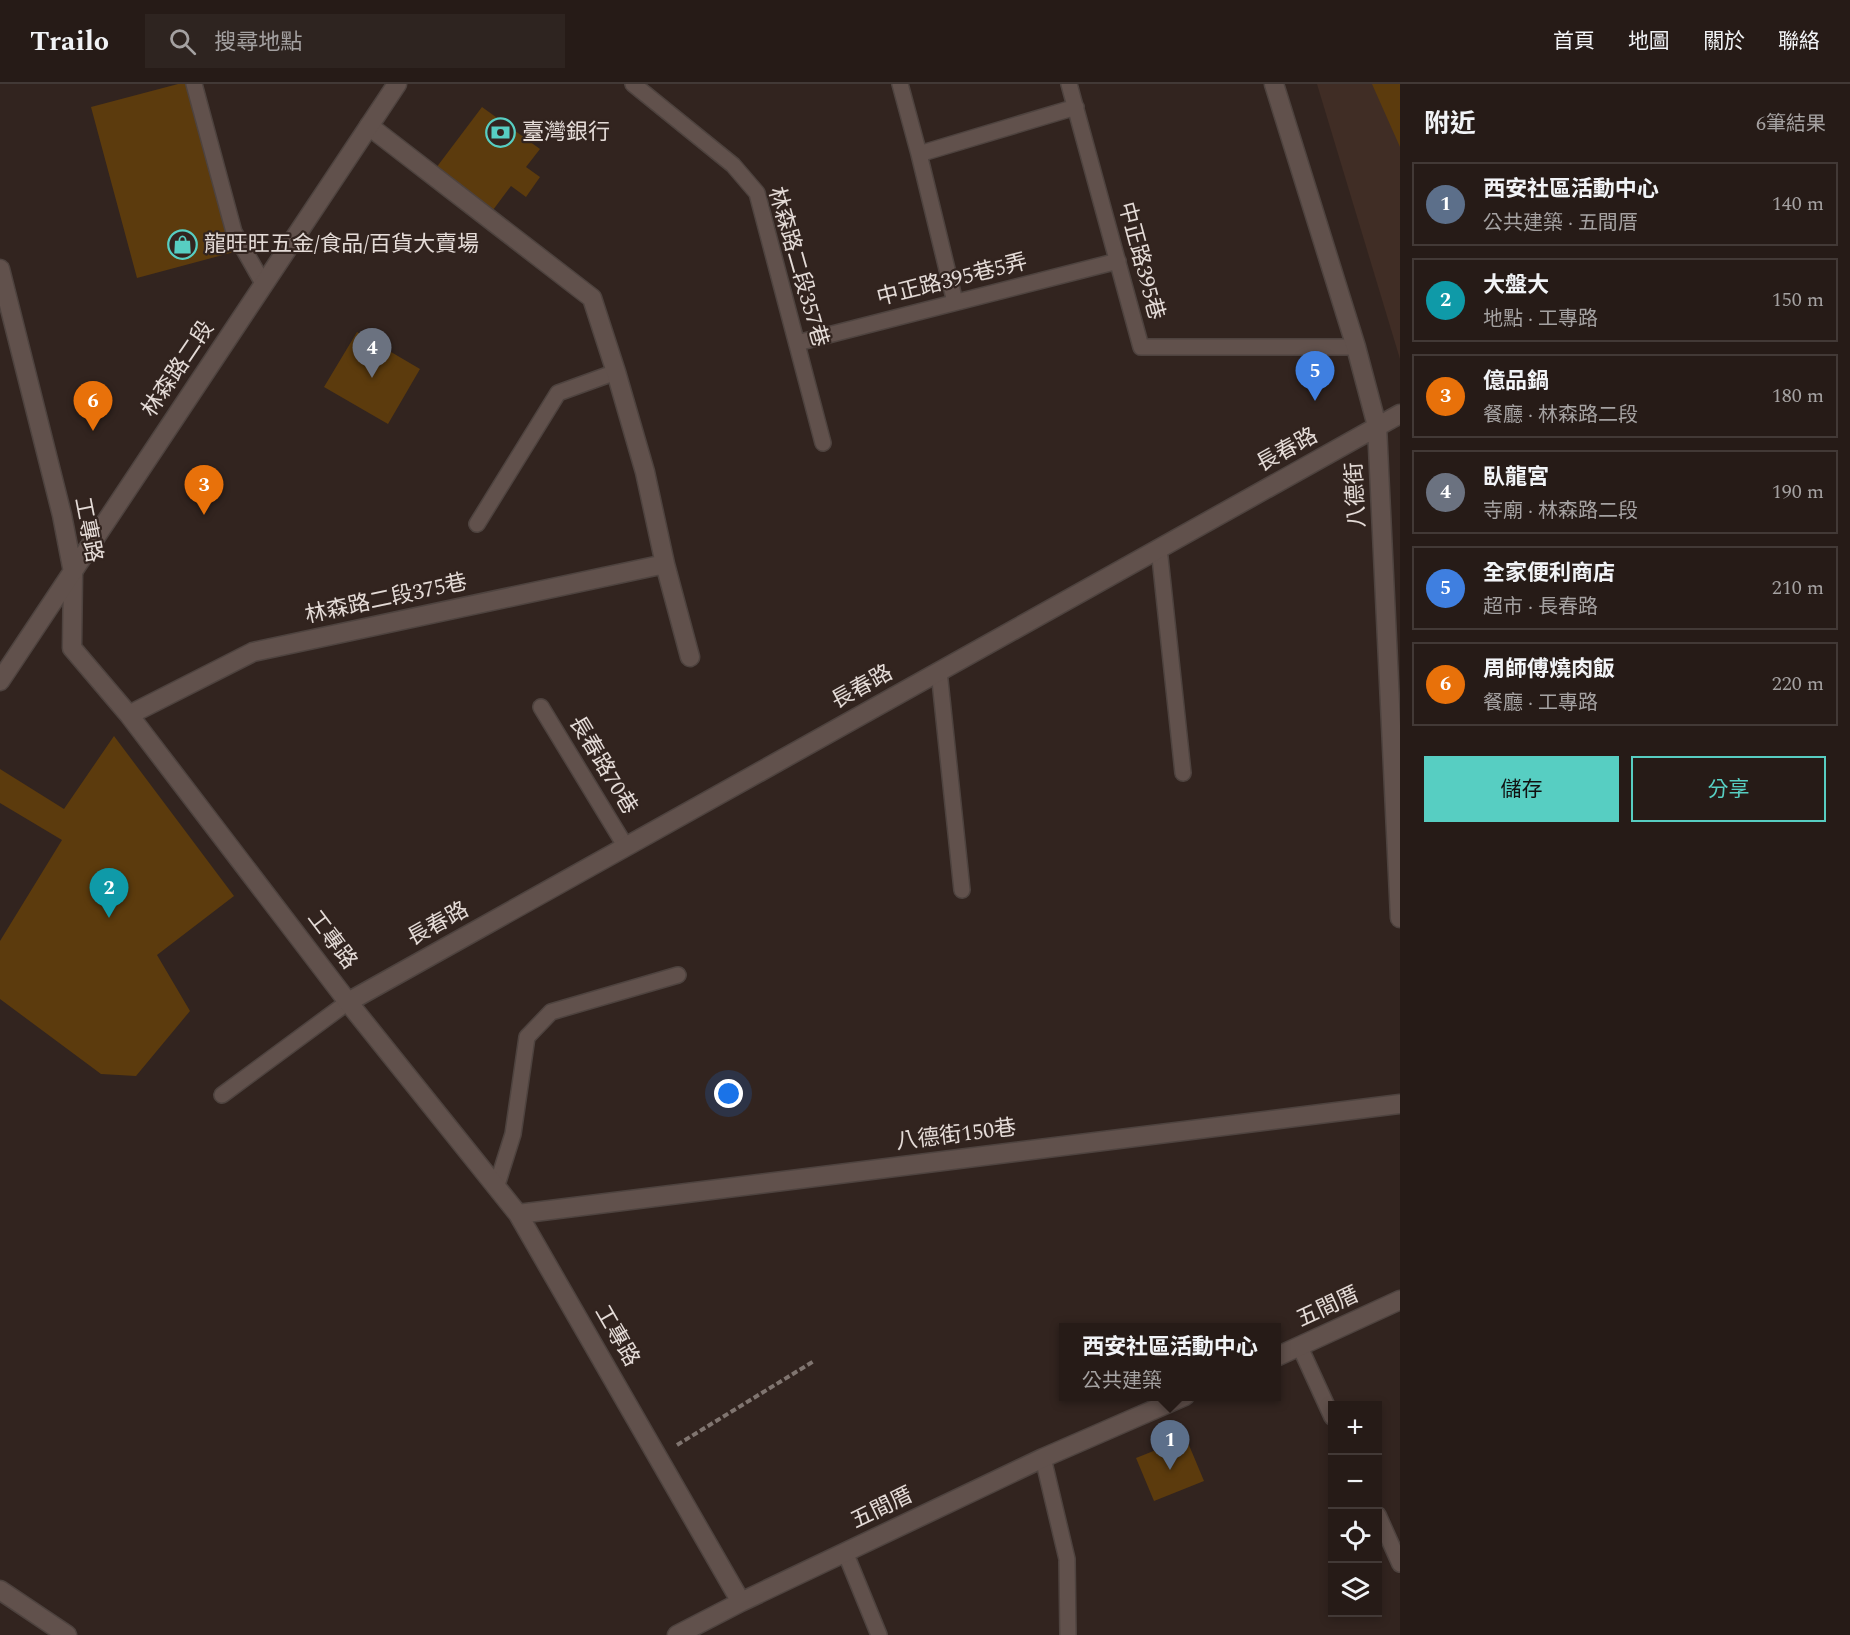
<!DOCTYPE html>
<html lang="zh-TW">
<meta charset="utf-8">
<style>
body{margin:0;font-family:Spectral,"Noto Sans TC",serif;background:#2e2420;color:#f1f3f6}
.controls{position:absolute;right:18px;bottom:18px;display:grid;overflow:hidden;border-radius:0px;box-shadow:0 3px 9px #0003}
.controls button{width:54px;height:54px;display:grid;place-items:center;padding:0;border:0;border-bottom:2px solid #423936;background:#261b17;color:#f1f3f6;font:30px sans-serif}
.you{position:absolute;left:729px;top:1010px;width:21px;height:21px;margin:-15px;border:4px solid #fff;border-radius:50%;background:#1a73e8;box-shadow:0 0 0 9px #1a73e833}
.badge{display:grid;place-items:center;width:39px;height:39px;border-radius:50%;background:#57cec2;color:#fff;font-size:20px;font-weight:700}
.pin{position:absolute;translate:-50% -50px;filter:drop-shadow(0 2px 3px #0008)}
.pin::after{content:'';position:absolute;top:32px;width:21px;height:18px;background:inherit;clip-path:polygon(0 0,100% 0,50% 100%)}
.popup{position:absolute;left:1059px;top:1239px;width:222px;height:78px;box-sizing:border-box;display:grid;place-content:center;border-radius:0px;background:#261b17;filter:drop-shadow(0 2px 4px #0005);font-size:20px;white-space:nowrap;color:#a4a1a1}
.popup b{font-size:22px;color:#f1f3f6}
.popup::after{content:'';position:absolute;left:50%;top:100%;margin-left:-12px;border:12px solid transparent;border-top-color:#261b17}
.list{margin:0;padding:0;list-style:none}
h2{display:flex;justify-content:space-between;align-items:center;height:78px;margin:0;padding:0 24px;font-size:26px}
h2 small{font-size:20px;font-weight:400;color:#a4a1a1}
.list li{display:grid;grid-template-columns:39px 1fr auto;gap:18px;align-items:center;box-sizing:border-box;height:84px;margin:0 12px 12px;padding:0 12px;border:2px solid #423936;border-radius:0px}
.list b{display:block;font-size:22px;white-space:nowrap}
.list p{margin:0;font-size:20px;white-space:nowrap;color:#a4a1a1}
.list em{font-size:20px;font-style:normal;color:#a4a1a1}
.actions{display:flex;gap:12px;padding:18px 24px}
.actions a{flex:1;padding:14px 0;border:2px solid #57cec2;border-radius:0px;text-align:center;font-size:21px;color:#57cec2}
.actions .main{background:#57cec2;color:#111}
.icon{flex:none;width:33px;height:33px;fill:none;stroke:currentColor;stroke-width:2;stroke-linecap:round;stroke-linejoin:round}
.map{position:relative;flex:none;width:1400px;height:1551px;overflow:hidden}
header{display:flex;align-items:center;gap:36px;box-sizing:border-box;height:84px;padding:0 30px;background:#261b17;border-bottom:2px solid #423936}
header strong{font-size:28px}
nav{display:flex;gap:33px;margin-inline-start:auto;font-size:21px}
.search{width:420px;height:54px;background:#2e2420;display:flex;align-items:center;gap:15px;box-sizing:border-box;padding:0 21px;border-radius:0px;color:#a4a1a1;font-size:22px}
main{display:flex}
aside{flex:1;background:#261b17}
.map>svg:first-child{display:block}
.built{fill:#402d25}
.building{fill:#5c3b0d}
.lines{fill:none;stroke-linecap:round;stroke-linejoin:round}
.lane-casing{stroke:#4e433f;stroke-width:18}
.street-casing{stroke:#4e433f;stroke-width:21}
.secondary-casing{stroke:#4e433f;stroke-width:21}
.path{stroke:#807570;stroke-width:4;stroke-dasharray:6 3;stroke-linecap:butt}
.lane{stroke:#61514c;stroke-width:15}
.street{stroke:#61514c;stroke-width:18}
.secondary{stroke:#61514c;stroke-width:18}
.labels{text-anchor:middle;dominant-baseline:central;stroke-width:4.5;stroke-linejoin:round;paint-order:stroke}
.poi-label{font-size:22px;fill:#e4dbd7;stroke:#32241f;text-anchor:start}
.street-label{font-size:22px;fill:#e4dbd7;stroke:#32241f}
</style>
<header>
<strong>Trailo</strong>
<div class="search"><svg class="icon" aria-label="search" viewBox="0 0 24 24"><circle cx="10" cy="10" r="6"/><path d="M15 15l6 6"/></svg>搜尋地點</div>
<nav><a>首頁</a><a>地圖</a><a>關於</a><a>聯絡</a></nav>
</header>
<main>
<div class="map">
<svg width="1400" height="1551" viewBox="0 0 1400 1551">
<rect width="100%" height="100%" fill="#32241f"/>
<path class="built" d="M1317,0h83v275z"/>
<path class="building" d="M178,0h11l45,168 -97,26 -46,-171z
M1372,0h28v63z
M482,23l58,42 -14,18 14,10 -14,20 -15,-11 -18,24 -57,-42z
M357,248l63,37 -32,55 -64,-37z
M114,652l120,160 -77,59 33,56 -54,65 -35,-2 -101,-75v-58l62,-101 -62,-37v-34l64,40z
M1186,1354l18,43 -50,20 -18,-43z"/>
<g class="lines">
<defs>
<path id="lane" d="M194,0l40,148 30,53
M633,0l100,81 24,28 66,250
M900,0l19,70 36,148
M1069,0l72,263h215
M919,70l157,-47
M797,259l321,-82
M477,440l81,-131 58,-21
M1159,464l24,225
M939,587l23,219
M541,623l85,140
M222,1011l126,-93
M496,1104l17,-54 14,-97 24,-25 127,-37
M1300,1263l32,70
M1043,1374l24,101 1,76
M1378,1431l22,49
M845,1468l34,83"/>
<path id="street" d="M1274,0l82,263 21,79 23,492
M369,42l223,172 24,74 29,100 20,92 25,93
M73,488l-1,76 57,67 219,287 170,212 223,388
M129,631l124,-63 412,-88
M348,918l1052,-588
M518,1130l882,-110
M1276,1273l124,-57
M0,1506l67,45
M677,1551l64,-33 302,-144 142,-62"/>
<path id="secondary" d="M0,185l62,246 11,57
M0,597l397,-597"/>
</defs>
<use href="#lane" class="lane-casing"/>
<use href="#street" class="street-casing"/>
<use href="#secondary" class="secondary-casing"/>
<path class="path" d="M677,1361l137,-84"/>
<use href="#lane" class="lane"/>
<use href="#street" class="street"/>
<use href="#secondary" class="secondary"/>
</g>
<defs>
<symbol id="bank-ring" viewBox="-11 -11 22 22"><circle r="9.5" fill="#32241f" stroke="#57cec2" stroke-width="1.5"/><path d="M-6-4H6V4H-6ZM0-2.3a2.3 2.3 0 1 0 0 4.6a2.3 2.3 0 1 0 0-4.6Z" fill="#57cec2"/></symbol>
<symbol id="shop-ring" viewBox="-11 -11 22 22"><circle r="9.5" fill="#32241f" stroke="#57cec2" stroke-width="1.5"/><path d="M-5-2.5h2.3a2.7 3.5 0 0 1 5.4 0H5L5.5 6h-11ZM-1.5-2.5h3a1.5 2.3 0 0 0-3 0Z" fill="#57cec2"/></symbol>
</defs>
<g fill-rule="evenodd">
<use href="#bank-ring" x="484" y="32" width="33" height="33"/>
<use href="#shop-ring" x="166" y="144" width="33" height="33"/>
</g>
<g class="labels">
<g class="poi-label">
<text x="522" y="48">臺灣銀行</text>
<text x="204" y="160">龍旺旺五金/食品/百貨大賣場</text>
</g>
<g class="street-label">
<text transform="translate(1141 177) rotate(75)">中正路395巷</text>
<text transform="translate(798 183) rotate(74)">林森路二段357巷</text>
<text transform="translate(952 196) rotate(-14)">中正路395巷5弄</text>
<text transform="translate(178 285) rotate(-56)">林森路二段</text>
<text transform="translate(1287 366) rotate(-29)">長春路</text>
<text transform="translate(1356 411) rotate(-93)">八德街</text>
<text transform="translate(88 446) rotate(79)">工專路</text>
<text transform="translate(386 515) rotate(-12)">林森路二段375巷</text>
<text transform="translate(862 603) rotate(-29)">長春路</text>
<text transform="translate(603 681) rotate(59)">長春路70巷</text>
<text transform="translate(438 840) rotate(-29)">長春路</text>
<text transform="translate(332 856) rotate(53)">工專路</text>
<text transform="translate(956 1051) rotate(-7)">八德街150巷</text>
<text transform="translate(1328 1223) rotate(-25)">五間厝</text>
<text transform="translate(617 1252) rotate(60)">工專路</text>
<text transform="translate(882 1424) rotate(-26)">五間厝</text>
</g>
</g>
</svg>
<div class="controls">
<button>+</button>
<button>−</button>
<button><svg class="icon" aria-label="locate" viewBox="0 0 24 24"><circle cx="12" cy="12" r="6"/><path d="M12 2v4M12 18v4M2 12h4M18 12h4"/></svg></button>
<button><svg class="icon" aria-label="layers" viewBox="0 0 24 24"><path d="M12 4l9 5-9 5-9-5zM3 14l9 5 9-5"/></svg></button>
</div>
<div class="you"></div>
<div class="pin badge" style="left:1170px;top:1386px;background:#5c6f8a">1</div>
<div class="popup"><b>西安社區活動中心</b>公共建築</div>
<div class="pin badge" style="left:109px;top:834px;background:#0f9aa8">2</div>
<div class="pin badge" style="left:204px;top:431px;background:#e8710a">3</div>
<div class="pin badge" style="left:372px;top:294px;background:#6b7280">4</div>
<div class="pin badge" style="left:1315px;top:317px;background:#3f7fe0">5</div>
<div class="pin badge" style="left:93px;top:347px;background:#e8710a">6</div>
</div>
<aside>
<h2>附近<small>6筆結果</small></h2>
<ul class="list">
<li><span class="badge" style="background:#5c6f8a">1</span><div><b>西安社區活動中心</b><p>公共建築 · 五間厝</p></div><em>140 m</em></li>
<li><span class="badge" style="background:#0f9aa8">2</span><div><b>大盤大</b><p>地點 · 工專路</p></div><em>150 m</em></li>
<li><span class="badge" style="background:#e8710a">3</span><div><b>億品鍋</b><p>餐廳 · 林森路二段</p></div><em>180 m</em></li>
<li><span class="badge" style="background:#6b7280">4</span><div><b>臥龍宮</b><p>寺廟 · 林森路二段</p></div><em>190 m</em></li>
<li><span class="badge" style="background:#3f7fe0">5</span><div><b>全家便利商店</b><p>超市 · 長春路</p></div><em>210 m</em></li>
<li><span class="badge" style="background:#e8710a">6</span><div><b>周師傅燒肉飯</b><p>餐廳 · 工專路</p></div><em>220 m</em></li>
</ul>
<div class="actions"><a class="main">儲存</a><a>分享</a></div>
</aside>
</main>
